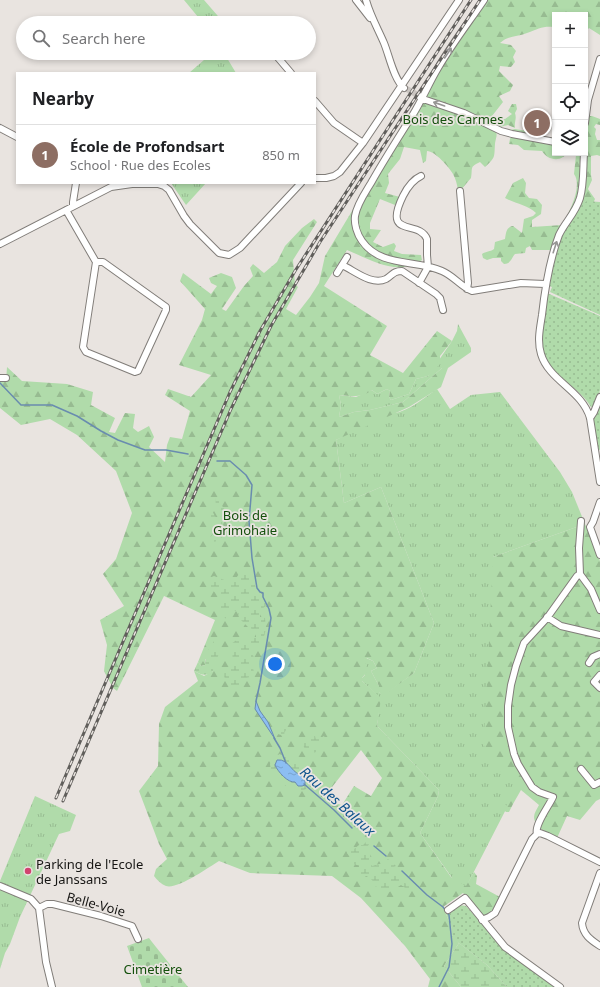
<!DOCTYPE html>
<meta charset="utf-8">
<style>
body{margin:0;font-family:"Noto Sans",sans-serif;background:#f2f2f2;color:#202124}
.controls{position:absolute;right:12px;top:12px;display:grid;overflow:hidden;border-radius:0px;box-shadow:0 2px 6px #0003}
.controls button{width:36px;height:36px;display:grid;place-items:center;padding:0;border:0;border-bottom:1px solid #e0e0e0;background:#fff;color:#202124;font:20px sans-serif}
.you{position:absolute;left:275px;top:664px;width:14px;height:14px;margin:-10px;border:3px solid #fff;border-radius:50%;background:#1a73e8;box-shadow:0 0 0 6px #1a73e833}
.badge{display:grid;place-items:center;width:26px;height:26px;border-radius:50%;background:#b45309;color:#fff;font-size:13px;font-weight:700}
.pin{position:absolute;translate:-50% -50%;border:2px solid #fff;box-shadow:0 1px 4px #0006}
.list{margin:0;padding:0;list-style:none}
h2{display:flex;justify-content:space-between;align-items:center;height:52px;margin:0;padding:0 16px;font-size:17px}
h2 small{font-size:13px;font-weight:400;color:#757577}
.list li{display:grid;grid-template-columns:26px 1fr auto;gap:12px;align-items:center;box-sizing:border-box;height:60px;padding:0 16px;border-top:1px solid #e0e0e0}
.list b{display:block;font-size:15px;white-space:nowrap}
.list p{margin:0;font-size:13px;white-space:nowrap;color:#757577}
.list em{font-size:13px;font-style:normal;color:#757577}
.icon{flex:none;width:22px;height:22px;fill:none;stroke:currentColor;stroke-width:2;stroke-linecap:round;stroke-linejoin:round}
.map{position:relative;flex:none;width:600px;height:987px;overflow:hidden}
.search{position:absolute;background:#fff;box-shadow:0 2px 6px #0003;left:16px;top:16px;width:300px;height:44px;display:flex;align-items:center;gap:10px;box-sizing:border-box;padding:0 14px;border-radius:22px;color:#757577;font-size:15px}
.panel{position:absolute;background:#fff;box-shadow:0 2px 6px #0003;left:16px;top:72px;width:300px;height:112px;border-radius:0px}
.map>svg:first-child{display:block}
.grass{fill:url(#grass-tufts)}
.forest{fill:url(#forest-firs);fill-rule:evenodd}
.wetland{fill:url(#wetland-marsh)}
.cemetery{fill:url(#cemetery-stones)}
.garden{fill:url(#garden-dots)}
.water{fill:url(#water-ripples);stroke:#698caf}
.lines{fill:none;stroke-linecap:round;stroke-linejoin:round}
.stream{stroke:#698caf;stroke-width:1.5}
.minor-tunnel{stroke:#cac5c1;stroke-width:6;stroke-dasharray:6 3;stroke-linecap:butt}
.minor-casing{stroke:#817d79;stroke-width:8}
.minor{stroke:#fff;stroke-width:6}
.rail-casing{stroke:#605e5b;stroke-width:3}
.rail{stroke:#e9e4e0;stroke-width:1.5;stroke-dasharray:4.5;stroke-linecap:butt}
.oneway{stroke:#979695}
.poi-dot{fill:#d1436f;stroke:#e9e4e0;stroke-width:1.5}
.labels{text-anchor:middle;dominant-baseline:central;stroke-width:3.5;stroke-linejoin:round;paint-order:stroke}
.park-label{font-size:13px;fill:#14500c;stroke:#e9e4e0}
.poi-label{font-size:13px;fill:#171614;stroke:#e9e4e0;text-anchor:start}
.street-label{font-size:13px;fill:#171614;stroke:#e9e4e0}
.water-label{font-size:14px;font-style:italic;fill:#0c528c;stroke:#e9e4e0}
</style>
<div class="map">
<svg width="600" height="987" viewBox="0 0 600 987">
<defs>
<pattern id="grass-tufts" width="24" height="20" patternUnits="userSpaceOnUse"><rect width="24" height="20" fill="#b0dbaa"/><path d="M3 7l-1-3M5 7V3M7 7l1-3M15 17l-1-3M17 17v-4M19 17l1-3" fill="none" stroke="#97bb91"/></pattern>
<pattern id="forest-firs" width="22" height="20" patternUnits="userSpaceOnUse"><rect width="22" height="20" fill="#b0dbaa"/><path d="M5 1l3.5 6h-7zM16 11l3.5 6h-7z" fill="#97bb91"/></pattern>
<pattern id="wetland-marsh" width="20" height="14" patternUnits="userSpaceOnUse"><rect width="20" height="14" fill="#b0dbaa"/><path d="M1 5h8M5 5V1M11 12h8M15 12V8" fill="none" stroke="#97bb91"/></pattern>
<pattern id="cemetery-stones" width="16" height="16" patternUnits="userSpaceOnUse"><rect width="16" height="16" fill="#b0dbaa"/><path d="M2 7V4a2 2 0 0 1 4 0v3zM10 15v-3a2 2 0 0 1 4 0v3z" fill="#97bb91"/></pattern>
<pattern id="garden-dots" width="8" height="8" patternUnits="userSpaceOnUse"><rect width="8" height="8" fill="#b0dbaa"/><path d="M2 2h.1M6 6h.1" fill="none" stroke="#97bb91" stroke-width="1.8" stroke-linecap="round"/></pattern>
<pattern id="water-ripples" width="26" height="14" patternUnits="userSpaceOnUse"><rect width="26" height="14" fill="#8cbef2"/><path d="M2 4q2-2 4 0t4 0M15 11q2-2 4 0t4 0" fill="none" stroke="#78a3cf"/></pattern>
</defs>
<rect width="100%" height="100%" fill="#e9e4e0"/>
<path class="grass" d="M184,0h20l20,23h-21z
M212,53h20l-5,5 9,15h-47z
M171,183h35l-20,22z
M458,324l13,24v4l-23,16h-6l-39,34 -33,8 -16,2 -15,5 2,-12 -2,-10 17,2 16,-7 5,4 10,-5 3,2 -1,6 2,3 18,-6 7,-15 12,-3 24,-35 5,-10z
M437,389l13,20 21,-14 29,-3 60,80 12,20 13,32 -92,33 25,229 -55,107 -43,-60 18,-37 1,-6 -62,-64 3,-28 -18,-17v-3l3,-3 -2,-15 3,-2 7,3 4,7 -6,3 8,15v6l4,3 31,-22 20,-50 -53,-136 -37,16 -8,-63 50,-27c18,3 36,-14 51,-24z
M35,796l41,19 -6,16 -11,3 -39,83 -10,27 -5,9 -5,16v-88z"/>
<path class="forest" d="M486,0h114v35l-11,-7 -4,5v-18h-30v12c-14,-1 -16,2 -28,6 -10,4 -18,2 -27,10l11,2 5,6 -3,6 2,5 -4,5 -11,-1 -1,5 14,14 -3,6 -11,5 4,6 -11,14 13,3 7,-5 -4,-3 4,-7h4l1,5 -2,4c2,6 -1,9 0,15l-7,-3 -13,3c3,8 1,8 0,16 -1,13 1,13 -10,23l-5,-5c-11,5 -7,6 -9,16l-11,13 -2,-1c-1,-5 -2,-11 -5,-16 -4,-7 -18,-23 -26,-23l-1,10 -3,2 -3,-13 -16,-3 -4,12 -12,15 1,9 -4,10 15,4 -5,8 -15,-6 -10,24v6l11,1 -8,12 10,5 11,-4 2,3 -2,5 8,3 19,1 1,5c-25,17 -50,0 -75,-10l-23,36 63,40 -17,29 33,18 34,-42 15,10 -12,15v8l-12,12 -12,3 -7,15 -18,6 -2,-3 1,-6 -3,-2 -10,5 -5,-4c-10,8 -20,6 -33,5l2,10 -2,12 15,-5 16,-2 33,-8 39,-34h6l-7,19 -32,20 -73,33 8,63 37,-16 53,136 -20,50 -31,23 -4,-4v-6l-8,-15 6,-3 -4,-7 -6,-3 -3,2 2,4 1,8 -5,6v3l19,17 -4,28 62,64 -1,6 -18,37 31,44 15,9 8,-14 3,4 -1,8 24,13 -8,17 -5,2h-4l-20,-23 -20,14 8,19 1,9 7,8 -15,23 17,21h-33l2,-8 -25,-33 -44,-48 -29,-22 -82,-3 -31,-12c-10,6 -42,29 -53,25 -5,-2 -9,-6 -12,-10l2,-7 11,-10 -8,-15 -20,-53 19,-25 1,-42 6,-17 33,-26 -4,-10 10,5 9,-5v-7l3,-5h-11v6l-4,1 -3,-4 17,-42 -51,-24 -47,95 -4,-3 -9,-17 3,-26 -7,-25 24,-14 -21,-32 13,-15 16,-46 -16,-42 -39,-36 -27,-16 -29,6 -21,-17v-27l6,1 1,-15 15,14 45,3 26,8 -2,13 24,13 -6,14 6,1 10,-20 10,1 -2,14 5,4 11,-6 5,11 -5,10 16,15 2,-17 3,-8 12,2 8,-28 -25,-16 3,-6 23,8 20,-22 -32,-10 23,-45 3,-11 -25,-28 3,-8 28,21 6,-8 -6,-3 -2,-5 12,-5 11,4 4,11 -14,21 4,2 18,-25 9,-10 -3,-8 3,-4 11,9 13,-11 8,-16 17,-18 12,-9 3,3 -24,38 2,24 3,3 -12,22 10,6 14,-18 9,-14 6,-27 42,-70 75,-122zM361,750l21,28 -11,18 -17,-10 -12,19 -8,-2 -5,-12z
M586,116h6l8,3v6l-4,-1 -2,3 2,2 -1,5 2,6h3v16l-3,-1 -6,1v19l1,5 -4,9 7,10 -4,9 -38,42h-21l-2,-4 -4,2 -1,5 -10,1c-4,4 -3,9 -11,10l-3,-3v-3h-8l-6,2 -4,-2 -1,-4c4,-3 8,-2 12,-5l1,-7 10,-3c1,-6 1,-12 8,-13l9,7 2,-14 9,-3 3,-3c-8,-8 -21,-9 -31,-15l8,-15 10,-5 3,5 -1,10 4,5 8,1 5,6 -1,9 -9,6v7l30,-2c7,-12 21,-39 12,-51l2,-19 -7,-2c-2,1 -4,3 -6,4 -7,5 -17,1 -21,-6l-18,-1 -6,-5 -9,-1 1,-5 2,-5 -2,-4 5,-1 12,2 4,5 24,6v11h30z
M585,524l15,37v238l-4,2 -16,19 -13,-4 -10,22c-8,-4 -23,-11 -23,-21 0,-4 3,-8 5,-12l-18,-15 -8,14 -4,8h-3l-2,-2 13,-26c-16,-12 -27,-19 -33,-39l9,-188z"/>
<path class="wetland" d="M219,497c2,8 4,13 12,17v3l-3,1 -4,-3 -2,3v5l4,6 -5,7 2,4 -10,2 -5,-1 6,-9 -2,-4 -3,2 2,-8 -4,-7 5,-4 5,8 3,-2v-5l-5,-2 1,-12z
M239,574h7l13,17 4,1v5l4,8c-4,3 -7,5 -7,12l5,1 1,11 -3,11 -9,9 -1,7 4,4 -4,8 2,8 -9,2 -8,9 -6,-1 -3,-2v-4l-4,-1c-3,-8 3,-12 9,-14l-3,-5 2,-3 -2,-6v-7l7,-5h13l5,-2v-6l-8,-4 -9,-9 -1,-6 -4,-2h-5l-3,4 8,5 -7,1 -8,-9 1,-13 -10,-11 -1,-9 5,-2 13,5h7z
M214,641v6l5,3c0,10 -6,10 -6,21 -7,6 -11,4 -19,0l4,-9 3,4 4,-1 1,-11z
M285,722l2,7 -3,4 5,7 -3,3 -5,-8 -10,-3 -1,-3 10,-2 1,-3z
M312,731l4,4 -1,1 1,3h3l5,-3 1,2 -5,3 1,3h-4l2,3 -3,5 -3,1 -4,-5 -4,2 -2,-6 7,-5z
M279,754l10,3 7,6 9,2 10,8 -5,7 -4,9c-2,1 -4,2 -6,2 -11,1 -30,-16 -30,-27 1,-2 2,-4 2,-6z
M367,841l4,3 -3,1c4,9 1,14 4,21l11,-3 5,-4 8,7 -2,1c-1,11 11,14 17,21l-3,2 -7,-5c-8,5 -14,10 -23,7 -1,-6 -6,-14 -12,-16l-2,2 -7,-6 2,-6 -2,-1 -6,-1v-7l-4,-4 2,-3 5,-1 5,-4h4z
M459,943l28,22 20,22h-46l-17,-21z"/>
<path class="cemetery" d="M149,938l3,4 36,45h-46l-15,-41z"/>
<path class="garden" d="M587,201l13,1v113l-50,-23 2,-5 -3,-1 -1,-5c7,-26 15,-64 39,-80z
M547,293l53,23v74l-5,16 -4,1c-10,-16 -25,-24 -37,-37 -20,-20 -10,-53 -7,-77z
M600,404v46l-3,-1 -4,-29z
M459,905l7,1 41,46 47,35h-47l-20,-22 -32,-25 -3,-5 -1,-9 -5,-12z"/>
<path class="water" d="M256,701l4,10 8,11 7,17 -20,-30z
M277,760c13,-2 15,17 28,15 2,0 4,-1 6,-2l1,2 -7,5v5l-3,1h-4l-3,-4c-7,1 -17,-10 -20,-17z"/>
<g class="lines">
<path class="stream" d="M0,383l21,22h31l25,11 24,15 17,9 27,10h21l22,4
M217,461h13l16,14 6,10 -3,36 3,37 5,30 3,4 3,1v4l6,12 2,9 -11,65 -4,18
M274,738l6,10 6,15
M304,784l30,26 18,18
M374,846l12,10
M402,871l25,24 16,12 6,8 3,29 -3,23 -10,20"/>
<path class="minor-tunnel" d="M405,88l14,8"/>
<defs>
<path id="minor" d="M356,0l14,18
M366,0c4,15 12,29 18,43 5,12 10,37 20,45
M484,0c-15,22 -32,44 -46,68 -9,15 -16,32 -26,48 -14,22 -28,44 -41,67 -6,10 -14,21 -16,33 -1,8 2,18 7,25 19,27 54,18 80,30 12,5 19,16 30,20l49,-8 24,1
M274,53l17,20
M419,96l4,3 41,14 37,18 11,3 43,8
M315,101l19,22 29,20
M585,123l3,-23 12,-41
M0,128l17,9
M584,153c-1,14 0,31 -4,45 -5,16 -15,24 -21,37 -10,26 -14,53 -17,80 -2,13 -5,26 -1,39 8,27 41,36 49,64l10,64
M315,178h11l8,-2 6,-4 23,-29 96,-143
M460,191l8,92 -1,6
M73,206v-4l3,-19
M66,210l30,52 -13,85 3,5 49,20 3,-1 28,-61v-3l-63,-45h-7
M0,244l111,-57 21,-3h26l6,2 5,4 15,26 6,8 29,29 10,2 11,-7 61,-65
M342,265c13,6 30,21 44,14 7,-4 7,-8 16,-8l34,23 4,4 3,12
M337,273l10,-16
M419,283l9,-16 -1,-12v-16c-8,-20 -45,0 -24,-43 4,-8 9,-16 18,-20
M0,378h6
M590,418l4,-6 6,-15
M600,502l-7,20 -3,5 10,28
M580,574l11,15 9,21
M547,617l14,9 39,9
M589,663l4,-6 7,-3
M600,675l-6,7 6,6
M581,769l13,16 6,-3
M537,834l3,-1 8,3 52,26
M600,873l-18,50c1,12 9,17 18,23
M0,886l31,13 8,9 7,54 6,25
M39,908l8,-4h6l48,12 31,10 6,13
M448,910l17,-12 40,49 55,40
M482,920l7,-3 6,-4 37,-74 5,-5c-3,-9 12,-28 16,-37l-14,-5 -7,-5 -14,-23 -4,-10 -6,-27v-21l3,-21 5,-19 8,-23 23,-25 30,-42 3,-2 -1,-26 2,-27"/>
</defs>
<use href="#minor" class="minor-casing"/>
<use href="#minor" class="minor"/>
<defs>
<path id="rail" d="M56,798l174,-406 30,-61 35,-60 176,-271
M63,801l168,-392 40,-83 49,-84 160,-242"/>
</defs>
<use href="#rail" class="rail-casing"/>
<use href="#rail" class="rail"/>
</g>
<defs><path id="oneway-shaft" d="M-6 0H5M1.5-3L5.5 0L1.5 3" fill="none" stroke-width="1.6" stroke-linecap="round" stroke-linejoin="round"/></defs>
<g class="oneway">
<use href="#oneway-shaft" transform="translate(448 53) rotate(-56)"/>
<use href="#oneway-shaft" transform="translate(439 104) rotate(-161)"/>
<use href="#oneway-shaft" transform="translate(555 247) rotate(-72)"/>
</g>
<circle class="poi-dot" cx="28" cy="871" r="4"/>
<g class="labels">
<g class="park-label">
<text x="453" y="119">Bois des Carmes</text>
<text x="245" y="515">Bois de<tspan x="245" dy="15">Grimohaie</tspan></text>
<text x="153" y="969">Cimetière</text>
</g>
<g class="poi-label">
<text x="36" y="864">Parking de l'Ecole<tspan x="36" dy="15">de Janssans</tspan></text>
</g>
<g class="street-label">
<text transform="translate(96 904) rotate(15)">Belle-Voie</text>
</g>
<g class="water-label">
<text transform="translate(338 801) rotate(42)">Rau des Balaux</text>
</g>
</g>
</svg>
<div class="controls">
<button>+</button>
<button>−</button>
<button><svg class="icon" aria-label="locate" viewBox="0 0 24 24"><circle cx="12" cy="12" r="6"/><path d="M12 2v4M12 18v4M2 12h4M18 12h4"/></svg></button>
<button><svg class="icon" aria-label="layers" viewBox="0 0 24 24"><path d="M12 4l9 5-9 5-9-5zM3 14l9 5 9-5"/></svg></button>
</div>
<div class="you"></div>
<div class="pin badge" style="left:537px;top:123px;background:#8d6e63">1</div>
<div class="search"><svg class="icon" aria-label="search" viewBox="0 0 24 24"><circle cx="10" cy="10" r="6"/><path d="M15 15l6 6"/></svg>Search here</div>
<section class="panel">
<h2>Nearby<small></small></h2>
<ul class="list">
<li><span class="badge" style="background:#8d6e63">1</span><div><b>École de Profondsart</b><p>School · Rue des Ecoles</p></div><em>850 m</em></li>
</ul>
</section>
</div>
